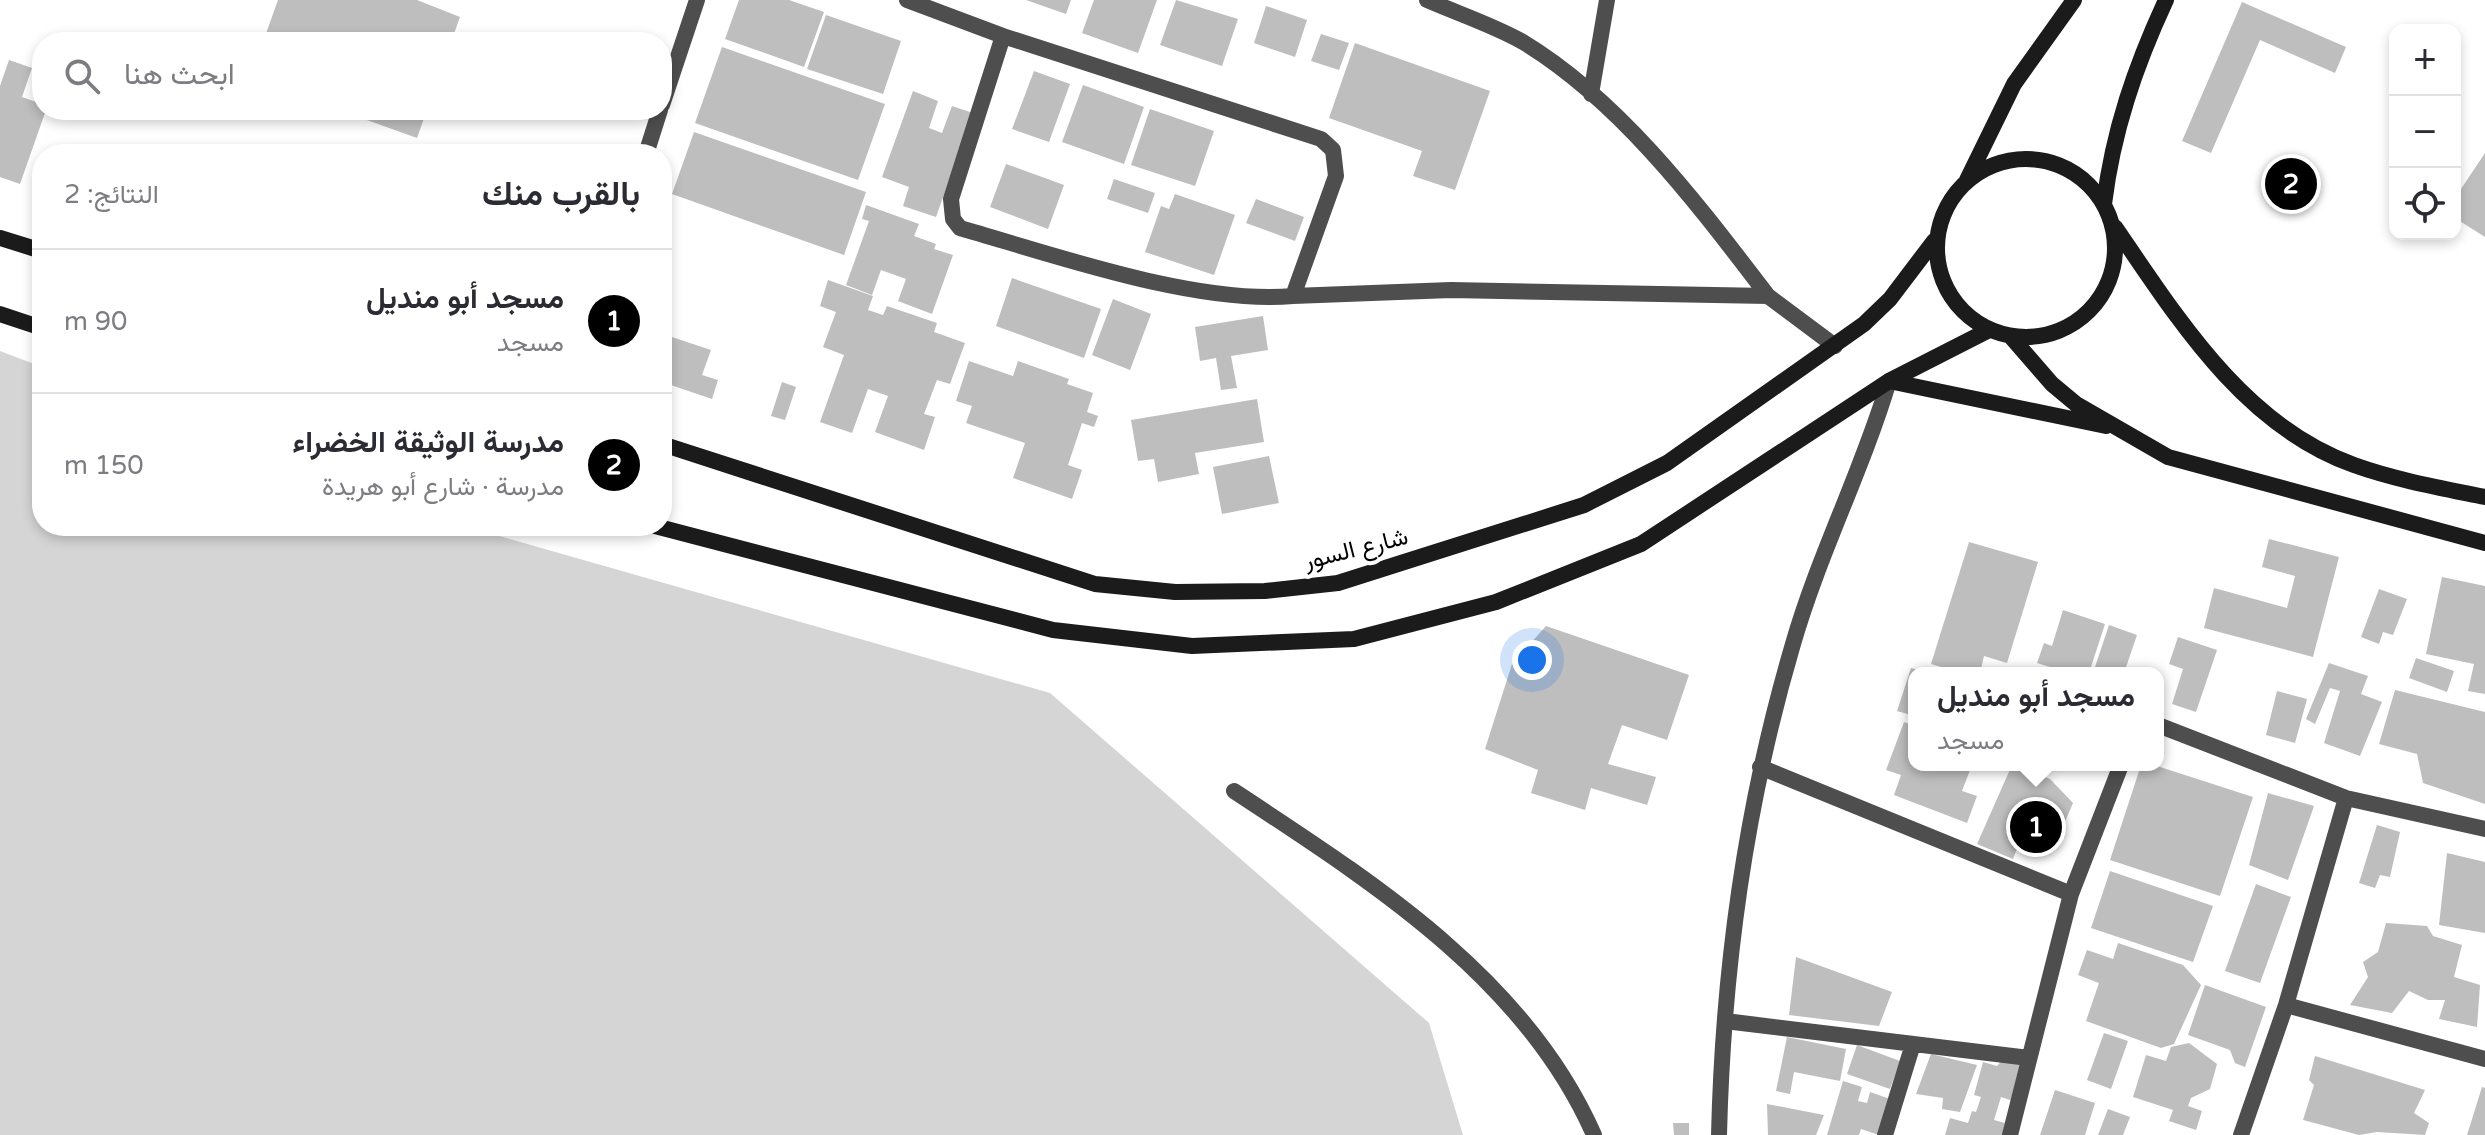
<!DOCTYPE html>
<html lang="ar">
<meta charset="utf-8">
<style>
body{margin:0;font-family:"Varela Round",Vazirmatn,sans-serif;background:#f7f7f7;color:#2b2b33;direction:rtl}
.controls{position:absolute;right:24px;top:24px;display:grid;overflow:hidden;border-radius:16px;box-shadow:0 4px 12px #0003}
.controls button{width:72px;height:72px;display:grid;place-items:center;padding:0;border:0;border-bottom:2px solid #e1e1e2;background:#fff;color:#2b2b33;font:40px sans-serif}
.you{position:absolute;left:1532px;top:660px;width:28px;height:28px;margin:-20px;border:6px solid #fff;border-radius:50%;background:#1a73e8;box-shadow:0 0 0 12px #1a73e833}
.badge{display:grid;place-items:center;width:52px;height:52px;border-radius:50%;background:#000;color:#fff;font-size:26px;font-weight:700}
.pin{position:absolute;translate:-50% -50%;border:4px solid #fff;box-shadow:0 2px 8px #0006}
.popup{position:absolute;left:1908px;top:667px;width:256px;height:104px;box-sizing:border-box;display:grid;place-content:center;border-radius:16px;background:#fff;filter:drop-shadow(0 2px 6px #0005);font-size:26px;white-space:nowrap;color:#7c7c81}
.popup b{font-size:30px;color:#2b2b33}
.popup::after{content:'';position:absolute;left:50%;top:100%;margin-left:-16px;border:16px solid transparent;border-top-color:#fff}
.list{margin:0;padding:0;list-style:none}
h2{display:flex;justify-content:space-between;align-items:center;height:104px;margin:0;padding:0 32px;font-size:34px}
h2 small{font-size:26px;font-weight:400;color:#7c7c81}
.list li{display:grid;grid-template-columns:52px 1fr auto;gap:24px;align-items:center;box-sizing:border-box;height:144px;padding:0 32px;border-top:2px solid #e1e1e2}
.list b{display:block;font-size:30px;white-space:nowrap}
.list p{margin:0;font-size:26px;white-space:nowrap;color:#7c7c81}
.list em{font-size:26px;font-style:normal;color:#7c7c81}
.icon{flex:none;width:44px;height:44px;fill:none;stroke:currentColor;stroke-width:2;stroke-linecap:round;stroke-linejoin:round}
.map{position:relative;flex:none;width:2485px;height:1135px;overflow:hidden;direction:ltr}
.search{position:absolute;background:#fff;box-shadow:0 4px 12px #0003;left:32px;top:32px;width:640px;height:88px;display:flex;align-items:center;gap:20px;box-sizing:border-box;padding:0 28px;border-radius:32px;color:#7c7c81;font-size:30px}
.panel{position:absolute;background:#fff;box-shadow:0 4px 12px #0003;left:32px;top:144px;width:640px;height:392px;border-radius:32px;direction:rtl}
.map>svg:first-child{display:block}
.green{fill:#d5d5d5}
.building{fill:#bebebe}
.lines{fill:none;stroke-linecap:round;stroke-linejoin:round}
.service{stroke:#4e4e4e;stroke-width:16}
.minor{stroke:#4e4e4e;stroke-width:16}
.secondary{stroke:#1b1b1b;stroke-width:16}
.labels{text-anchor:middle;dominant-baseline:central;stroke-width:8;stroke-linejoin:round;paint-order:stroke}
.street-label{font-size:24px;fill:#000;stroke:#fff}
</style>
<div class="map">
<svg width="2485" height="1135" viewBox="0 0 2485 1135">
<rect width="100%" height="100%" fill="#fff"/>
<path class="green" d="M0,351l42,16v159h422l586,167 379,330 34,112h-1463z"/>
<path class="building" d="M278,0h139l43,17 -9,25h-188z
M739,0h50l35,12 -20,55 -79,-28z
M1026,0h45l-5,14z
M1094,0h63l-19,53 -56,-20z
M1176,0l62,19 -16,47 -62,-21z
M2242,2l104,45 -11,26 -75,-33 -49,113 -29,-12z
M1266,6l41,14 -12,37 -41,-14z
M826,15l75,26 -18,53 -76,-25z
M1321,34l28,9 -10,27 -28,-9z
M1355,43l135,48 -35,99 -42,-14 9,-25 -93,-33z
M722,47l163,57 -27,76 -163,-57z
M9,60l23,8 -10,29 20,7v6h4l-26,74 -20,-7v-91z
M1034,71l36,13 -21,58 -37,-13z
M1083,85l61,22 -20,57 -62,-22z
M913,91l25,10 -9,27 13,5 10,-27 21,7 -37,104 -33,-11 6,-19 -27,-10z
M1150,109l64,22 -19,55 -64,-21z
M339,110h88l-10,28z
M694,132l172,60 -22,63 -172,-61z
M2485,153v84l-30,-19v-20z
M1006,164l58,21 -16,44 -58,-22z
M1114,179l41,14 -7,20 -41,-14z
M1175,194l60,21 -21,60 -69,-23 16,-46 8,3z
M1256,199l48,18 -9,24 -49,-18z
M866,205l53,19 -5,12 22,8 -2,5 19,6 -21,59 -34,-13 8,-22 -25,-9 -9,25 -26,-10 23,-64 -7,-2z
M1012,278l89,31 -17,49 -88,-32z
M828,280l45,16 -5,14 15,5 4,-9 50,17 -3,9 31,11 -15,41 -13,-4 -13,34 11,3 -11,33 -49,-18 13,-36 -20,-7 -16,44 -32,-11 24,-67 -21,-8 13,-35 -16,-6z
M1113,299l38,15 -21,56 -38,-15z
M1263,316l5,34 -37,6 6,32 -16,2 -5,-32 -16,3 -5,-34z
M666,335l45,15 -9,25 16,5 -6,19 -50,-17v-36z
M969,361l44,15 5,-15 51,18 -2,5 26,9 -6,19 11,4 -4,11 -12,-4 -14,42 14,5 -10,29 -59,-21 12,-35 -59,-20 6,-17 -16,-5z
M782,382l14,5 -11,33 -14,-4z
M1257,399l7,43 -69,11 4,21 -41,8 -4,-23 -16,2 -7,-41z
M1269,456l10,47 -57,11 -9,-47z
M2269,539l70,18 -26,100 -109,-29 10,-40 73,20 8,-32 -33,-9z
M1969,542l69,20 -31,101 -23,-7 -4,17h-18l-31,-9z
M2442,577l43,9v108l-17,-3 6,-27 -48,-10z
M2379,589l28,10 -14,36 -10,-3 -4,12 -18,-7z
M2063,610l42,14 -16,49h-20l-32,-10 7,-20 8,3z
M2109,625l28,10 -13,38h-31z
M1546,626l143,49 -22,65 -45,-15 -14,39 48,13 -9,28 -56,-17 -6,22 -54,-17 7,-23 -53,-21 27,-85z
M2178,637l39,13 -21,62 -24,-8 11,-35 -14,-5z
M2416,658l38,13 -7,21 -38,-14z
M2329,663l39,13 -7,18 21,8 -22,54 -36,-13 16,-52 -10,-3 -15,36 -9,-5z
M1911,668l14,4 -11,1v43l-17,-5z
M2395,690l90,22v92l-62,-21 -6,-29 -38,-10z
M2277,691l30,8 -12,44 -29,-8z
M1904,722l10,4v39h58l-10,26 15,5 -10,27 -73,-28 7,-20 -15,-5z
M2012,765l38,14 23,24 -20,47 -16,-7 -5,10 -14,-7 -5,13 -36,-15z
M2141,765h13l99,32 -33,99 -110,-36z
M2268,793l46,13 -26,74 -39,-15z
M2377,825l23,7 -10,45 -10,-2 -5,13 -16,-5z
M2447,853l38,9v71l-46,-8z
M2110,871l103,35 -20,56 -102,-34z
M2256,884l35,13 -31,86 -35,-12z
M2386,923l41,3 6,10 29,9 -8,32 26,8 -3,42 -38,-8 6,-19h-17l-19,-9 -17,22 -42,-8 18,-28 -5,-15 15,-10z
M2118,943l65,22 18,20 -27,59 -13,4 -75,-27 13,-38 -21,-8 9,-25 26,9z
M1796,957l96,35 -13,34 -90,-11z
M2205,985l61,22 -21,60 -10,-4 -5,-13 -42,-15z
M2104,1033l24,8 -17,48 -24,-9z
M1787,1037l59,12 -6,32 -46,-9 -4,22 -14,-3z
M2189,1043l28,21 -7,25 -19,9 -3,8 14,5 -6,19 -27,-9 4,-11 -40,-13 13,-42 20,6 5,-14z
M1857,1045l43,16 -10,28 -43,-15z
M1931,1054l46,11 -17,47 -18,-3 1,-11 -27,-4z
M2315,1056l110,34 -11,23 15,10 -4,12 -48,-3 -18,3 -56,-15 11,-35 -5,-5z
M2003,1059l20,6 -10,36 -12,-4 -7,23 11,3 -3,12h-57l5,-17 18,5 4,-12 4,1 5,-15 -7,-2 9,-33 14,4z
M1843,1081l19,6 -4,14 9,2 3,-11 20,7 -11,36 -18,-6 -2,6h-32z
M2482,1087l3,1v47h-18z
M2055,1090l40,13 -10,32h-45z
M1767,1104l57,11 -8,20h-48z
M2108,1109l22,8 -7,18h-25z
M1673,1123h16v12h-15z"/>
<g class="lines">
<path class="service" d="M1234,791c138,91 291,187 360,344"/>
<path class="minor" d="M907,0l96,36 318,103 12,11 3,26 -43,120c-96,9 -239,-41 -333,-68l-7,-9 -2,-20 52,-163
M1427,0c32,14 66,25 96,42 99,60 176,164 245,254
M1591,94l16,-94
M662,105l35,-105
M646,154l14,-44
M1293,296l158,-6 317,6 67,50
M2158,725l188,73 139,31
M1760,767l311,127
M2286,1005l199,54
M1725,1021l304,37
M1719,1135c4,-166 27,-332 74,-491 26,-90 69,-173 96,-263
M1885,1135l28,-91
M2010,1135l61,-241 50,-129
M2241,1135l45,-130 60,-207"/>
<path class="secondary" d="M1937 248a89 89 0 1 1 178 0a89 89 0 1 1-178 0Z
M1967,180l47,-96 60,-84
M2104,204c9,-73 31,-137 62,-204
M2115,227c63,92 129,199 239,238 42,15 87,23 131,32
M0,238l42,13
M0,314l42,14
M2012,338l40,46 24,20 92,53 317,86
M1889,381l217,45
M662,444l433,140 80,8 90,-1 73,-8 246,-78 83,-42 197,-139 26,-25 44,-58
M655,526l398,104 139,16 162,-7 142,-37 145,-58 248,-163 100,-51"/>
</g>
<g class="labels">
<g class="street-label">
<text transform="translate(1356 549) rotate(-14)">شارع السور</text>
</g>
</g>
</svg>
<div class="controls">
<button>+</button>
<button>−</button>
<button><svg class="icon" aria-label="locate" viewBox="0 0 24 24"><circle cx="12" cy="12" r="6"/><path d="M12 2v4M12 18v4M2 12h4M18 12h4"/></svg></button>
</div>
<div class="you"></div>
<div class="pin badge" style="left:2036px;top:827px">1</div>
<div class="popup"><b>مسجد أبو منديل</b>مسجد</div>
<div class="pin badge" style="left:2291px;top:184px">2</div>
<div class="search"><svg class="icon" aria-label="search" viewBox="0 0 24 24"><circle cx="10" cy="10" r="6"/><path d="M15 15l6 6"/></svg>ابحث هنا</div>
<section class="panel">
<h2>بالقرب منك<small>النتائج: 2</small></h2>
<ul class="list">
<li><span class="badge">1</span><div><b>مسجد أبو منديل</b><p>مسجد</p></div><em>90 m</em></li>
<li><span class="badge">2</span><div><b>مدرسة الوثيقة الخضراء</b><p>مدرسة · شارع أبو هريدة</p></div><em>150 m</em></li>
</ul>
</section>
</div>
